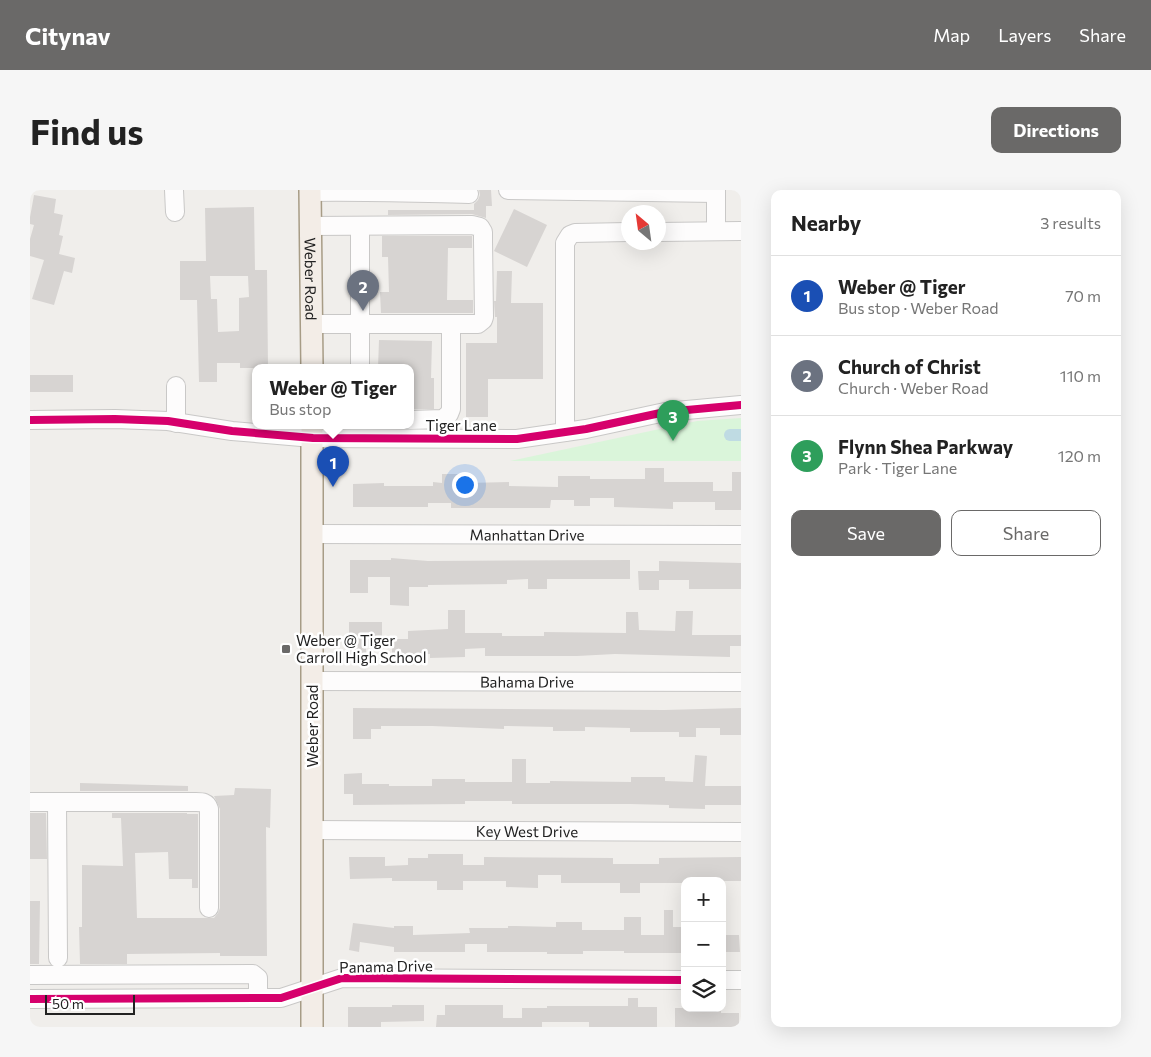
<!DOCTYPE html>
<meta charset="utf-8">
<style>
body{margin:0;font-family:Commissioner,sans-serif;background:#f6f6f6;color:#222}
.controls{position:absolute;right:15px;bottom:15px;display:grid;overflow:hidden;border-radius:10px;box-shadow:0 5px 20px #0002}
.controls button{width:45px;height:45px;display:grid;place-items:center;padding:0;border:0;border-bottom:1px solid #e0e0e0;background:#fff;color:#222;font:25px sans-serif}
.compass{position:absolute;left:591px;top:15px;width:45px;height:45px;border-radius:50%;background:#fff;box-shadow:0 5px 20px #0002;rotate:331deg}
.scale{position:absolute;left:15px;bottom:12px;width:90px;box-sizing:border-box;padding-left:5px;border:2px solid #222;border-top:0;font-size:14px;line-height:18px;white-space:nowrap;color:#222;-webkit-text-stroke:4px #fff;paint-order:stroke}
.you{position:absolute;left:434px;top:294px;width:18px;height:18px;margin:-12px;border:4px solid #fff;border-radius:50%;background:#1a73e8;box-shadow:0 0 0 8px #1a73e833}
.badge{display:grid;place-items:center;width:32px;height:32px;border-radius:50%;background:#6a6968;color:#fff;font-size:16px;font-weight:700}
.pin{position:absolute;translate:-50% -41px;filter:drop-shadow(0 1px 2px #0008)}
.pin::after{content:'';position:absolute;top:26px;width:18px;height:15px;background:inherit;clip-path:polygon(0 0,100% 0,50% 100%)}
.popup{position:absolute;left:222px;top:174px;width:162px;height:65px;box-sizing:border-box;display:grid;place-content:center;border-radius:10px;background:#fff;filter:drop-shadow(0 1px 4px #0005);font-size:16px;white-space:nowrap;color:#767676}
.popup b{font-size:19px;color:#222}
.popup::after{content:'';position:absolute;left:50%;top:100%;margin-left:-10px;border:10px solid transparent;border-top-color:#fff}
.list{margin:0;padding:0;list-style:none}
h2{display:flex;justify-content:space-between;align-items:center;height:65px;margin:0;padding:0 20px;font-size:21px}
h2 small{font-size:16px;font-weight:400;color:#767676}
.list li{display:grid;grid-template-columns:32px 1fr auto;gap:15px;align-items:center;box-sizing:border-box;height:80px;padding:0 20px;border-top:1px solid #e0e0e0}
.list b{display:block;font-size:19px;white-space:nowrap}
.list p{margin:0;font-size:16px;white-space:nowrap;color:#767676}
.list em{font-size:16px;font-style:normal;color:#767676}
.actions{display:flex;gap:10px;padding:15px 20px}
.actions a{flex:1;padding:11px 0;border:1px solid #6a6968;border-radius:10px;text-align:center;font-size:18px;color:#6a6968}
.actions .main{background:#6a6968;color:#fff}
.icon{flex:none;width:28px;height:28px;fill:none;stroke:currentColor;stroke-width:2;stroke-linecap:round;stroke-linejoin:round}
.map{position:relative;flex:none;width:711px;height:837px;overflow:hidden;border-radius:10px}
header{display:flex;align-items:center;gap:30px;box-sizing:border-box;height:70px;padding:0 25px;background:#6a6968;color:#fff}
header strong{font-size:24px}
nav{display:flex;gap:28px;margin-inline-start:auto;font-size:18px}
.intro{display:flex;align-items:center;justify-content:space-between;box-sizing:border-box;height:120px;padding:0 30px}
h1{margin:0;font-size:35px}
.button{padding:12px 22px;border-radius:10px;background:#6a6968;color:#fff;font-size:18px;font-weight:700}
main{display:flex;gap:30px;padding:0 30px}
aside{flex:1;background:#fff;border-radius:10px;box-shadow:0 5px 20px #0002}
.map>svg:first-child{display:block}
.park{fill:#daf5da}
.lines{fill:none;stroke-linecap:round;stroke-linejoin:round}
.canal{stroke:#bfdbe3;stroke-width:12}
.building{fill:#d7d4d2;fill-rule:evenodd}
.minor-casing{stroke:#c9c8c7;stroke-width:20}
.major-casing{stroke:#a79c86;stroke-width:24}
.minor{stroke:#fdfcfc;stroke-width:18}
.major{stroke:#f3ede7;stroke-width:21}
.cycleway-casing{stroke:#fff;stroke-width:11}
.cycleway{stroke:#d6006c;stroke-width:8}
.poi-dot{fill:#6a6968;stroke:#fff;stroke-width:2}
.labels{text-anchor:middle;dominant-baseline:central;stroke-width:5;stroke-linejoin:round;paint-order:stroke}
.street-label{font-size:15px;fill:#222;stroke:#fff}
.poi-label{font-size:15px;fill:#222;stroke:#fff;text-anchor:start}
</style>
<header>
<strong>Citynav</strong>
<nav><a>Map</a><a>Layers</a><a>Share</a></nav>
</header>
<div class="intro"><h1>Find us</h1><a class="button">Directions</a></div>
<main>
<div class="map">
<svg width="711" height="837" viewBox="0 0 711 837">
<rect width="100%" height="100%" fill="#f0eeeb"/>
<path class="park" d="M711,228v43h-231l187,-40z"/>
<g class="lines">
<path class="canal" d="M700,245h11"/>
</g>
<path class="building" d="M449,0h12l1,16h-6v12l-14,-4 -84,1v-5h86v-6l4,-4 2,-5z
M4,5l22,4 -2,14 9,2 -4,20 4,1 -4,18 16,4 -3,15 -8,-2 -10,34 -22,-6 12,-39 -14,-4v-17l4,-14 -4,-1v-7z
M224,17l1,63h12l1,98h-28v-5h-23v19h-18l-2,-82h-17v-39h26l-1,-53zM180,86h38l1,21 -10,1v33l-21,1 -1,-33h-6z
M484,19l33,16 -20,42 -33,-16z
M352,46h90v12h-24l-1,52h26v13h-92l-1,-21h9l-1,-35h-6z
M467,81h15l-1,32h32v76h-55v38h-22v-74h31v-26h-2l-1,-16h2z
M349,150l53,1 -1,37h3v31h-21v-36h-3v-5h-32z
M0,185h43v17h-43z
M615,278h19v14h49v9h19v-19h9v38h-26v-8h-42v7l-59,-2v-9h-24v8h-16v-6h-23l-1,8h-99v-5h-23v4h-75v-23l31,-1v3h49v-4l9,1v-9h27l-1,9 41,-1v4l49,1v-11h32v3h55z
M361,368l37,3 202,-1v19h-83v10h-19v-10l-21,1v4l-79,1v2h-19v19l-19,-1v-28h-22v16h-18v-33h41z
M629,371l82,2v26h-52v-9h-30v10h-20l-1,-19h21z
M418,420h17v23h37v3h42v-4l82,1v-21h12l1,18 36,1 1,-20h17l-1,24h49v11h-11v11l-115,-3 -38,2h-92v-8l-20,1v8l-35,1v-4l-38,1v-16h16v-8l40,-2z
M319,432h33v25h-16v8h-17z
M323,518l311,2 77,-2v27h-21v-7h-24v9h-17v-5h-49v-4l-45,-1v4h-32v-4l-49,-1v3l-72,-3h-51v3h-10v10h-18z
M665,565l12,1 -2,30h36v19h-36v4l-36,-1v-3l-39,-1h-118v-3h-47v3l-112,1v-11h-9v-20l18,-1v11h27v2h43v-7h33v3h47v-23h14v24h24v-2l81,1v-5h34v4l28,1z
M50,593l108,3v5h-108z
M205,598l36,1 -1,39 -4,-1 1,129h-47v-3l-93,1v10h-47l-1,-37h3v-62l41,1 -2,-48h-9v-5h75v1h11v74h-6v-9h-23l-1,-27 -33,1 2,65h77l4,-5 2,-5v-99l-6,-13 20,-1z
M0,623h16l1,46h-17z
M398,664h35v11h21v-8l129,1v6h46v-6l82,-1v24h-56v2h-45v10h-20v-10h-59v-8h-23v13l-32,-1v-6h-43v9h-26v-9h-45v-3l-42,1 -1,-22h36v9l23,-1v-7h20z
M0,711h10l-1,63h-9z
M634,720h9v17h12v26h-61v-2h-41v3h-36v-2h-60v-8h-22v8h-71v-5l-34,-5 -1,10 -10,-2 4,-27 41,5v-2h19v9l57,-2 -1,-5h39v-2h8l40,1v-5h26v8h42v-13h17v18h23z
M692,745h17l1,17h-18z
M598,808h10v9h19v20h-68v-5h-47v5h-106l1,-12h8v-10h58v13h19v-10h25v-2h81z
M362,815h32v16l-43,1v5h-33v-20h44z
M645,818h46v5h18v14h-64z"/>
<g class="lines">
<defs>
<g id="minor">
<path d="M144,0l1,22"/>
<path d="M478,0l208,3"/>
<path d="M686,0v41"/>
<path d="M280,2c54,-1 106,1 159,2"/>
<path d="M280,36l162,-1 8,2 3,5v8l1,77 -1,3 -5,4h-167"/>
<path d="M330,36v142"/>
<path d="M628,42l83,-1"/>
<path d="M146,196v37"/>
<path d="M0,230l85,-1 53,2 64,10 81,7 204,1 69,-10 79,-17 76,-7"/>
<path d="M380,230l33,-1 6,-5 2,-5v-85"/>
<path d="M535,242v-189l5,-8 5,-2 53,-1"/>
<path id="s1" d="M282,344l429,1"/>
<path id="s2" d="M282,491l429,1"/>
<path d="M0,612h27"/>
<path id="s3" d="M282,640l429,2"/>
<path d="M28,768l-1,-156h139c6,0 11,0 13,7v99"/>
<path d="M0,785l223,-1 5,4v20"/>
<path d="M692,790h19"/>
<path d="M0,809l251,-1 61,-20 343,2"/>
</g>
<g id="major">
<path id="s4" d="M280,0l2,178"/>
<path d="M282,837v-601"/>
</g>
</defs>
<use href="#minor" class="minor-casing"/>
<use href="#major" class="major-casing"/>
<use href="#minor" class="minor"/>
<use href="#major" class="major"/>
<defs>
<path id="cycleway" d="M0,230l85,-1 53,2 64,10 81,7 204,1 69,-10 79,-17 76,-7
M0,809l251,-1 61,-20 343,2"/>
</defs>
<use href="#cycleway" class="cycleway-casing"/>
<use href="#cycleway" class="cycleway"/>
</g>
<rect class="poi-dot" x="251" y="454" width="10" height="10" rx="2.5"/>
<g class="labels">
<g class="street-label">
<text stroke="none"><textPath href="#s4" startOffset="89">Weber Road</textPath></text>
<text x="431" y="235">Tiger Lane</text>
<text stroke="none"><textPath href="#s1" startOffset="215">Manhattan Drive</textPath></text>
<text stroke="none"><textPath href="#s2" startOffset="215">Bahama Drive</textPath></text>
<text transform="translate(282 536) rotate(-90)">Weber Road</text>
<text stroke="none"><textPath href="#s3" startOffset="215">Key West Drive</textPath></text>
<text transform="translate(356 776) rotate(-1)">Panama Drive</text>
</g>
<g class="poi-label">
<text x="266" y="450">Weber @ Tiger<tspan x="266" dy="17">Carroll High School</tspan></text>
</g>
</g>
</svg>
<div class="controls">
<button>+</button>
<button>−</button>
<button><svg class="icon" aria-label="layers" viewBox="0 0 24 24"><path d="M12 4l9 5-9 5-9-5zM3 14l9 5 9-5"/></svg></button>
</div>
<svg class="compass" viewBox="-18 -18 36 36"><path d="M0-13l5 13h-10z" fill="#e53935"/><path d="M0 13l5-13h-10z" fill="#767676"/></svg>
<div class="scale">50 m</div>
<div class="you"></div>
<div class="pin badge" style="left:303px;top:297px;background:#1a4fb4">1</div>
<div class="popup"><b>Weber @ Tiger</b>Bus stop</div>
<div class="pin badge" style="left:333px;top:121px;background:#6b7280">2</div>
<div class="pin badge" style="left:643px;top:251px;background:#2e9e5b">3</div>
</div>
<aside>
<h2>Nearby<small>3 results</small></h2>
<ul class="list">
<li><span class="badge" style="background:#1a4fb4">1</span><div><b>Weber @ Tiger</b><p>Bus stop · Weber Road</p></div><em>70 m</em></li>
<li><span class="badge" style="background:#6b7280">2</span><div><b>Church of Christ</b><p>Church · Weber Road</p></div><em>110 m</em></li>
<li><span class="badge" style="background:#2e9e5b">3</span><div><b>Flynn Shea Parkway</b><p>Park · Tiger Lane</p></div><em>120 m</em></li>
</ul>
<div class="actions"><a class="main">Save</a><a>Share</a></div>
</aside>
</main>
